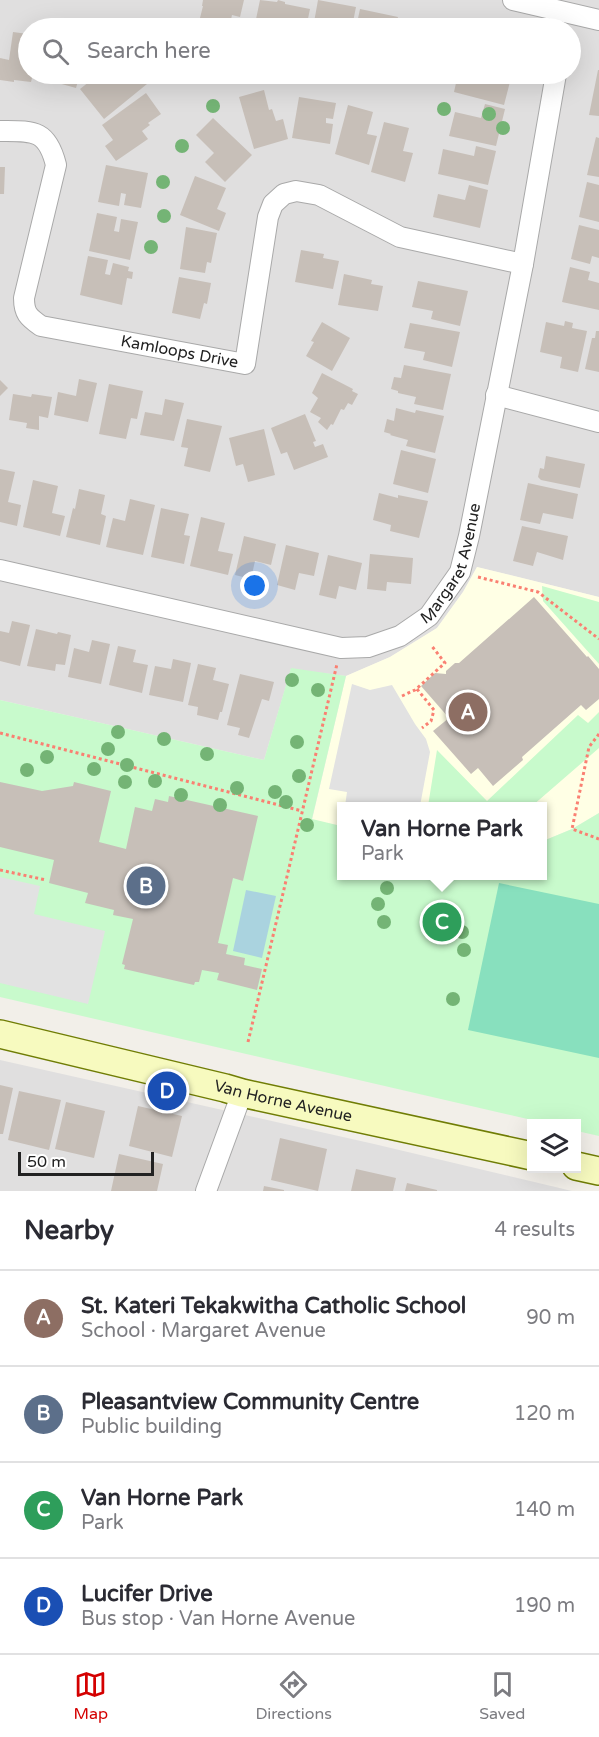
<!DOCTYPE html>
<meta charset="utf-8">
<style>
body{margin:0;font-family:"Varela Round",sans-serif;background:#f2f2f3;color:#2b2b33}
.controls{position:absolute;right:18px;bottom:18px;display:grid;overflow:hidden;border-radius:0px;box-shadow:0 6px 24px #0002}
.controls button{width:54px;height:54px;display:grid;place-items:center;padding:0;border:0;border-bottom:2px solid #e1e1e2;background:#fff;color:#2b2b33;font:30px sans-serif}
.scale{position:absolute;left:18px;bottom:15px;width:136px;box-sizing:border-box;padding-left:6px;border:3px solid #222;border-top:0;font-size:16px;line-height:21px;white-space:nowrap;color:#222;-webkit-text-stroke:4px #fff;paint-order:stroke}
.you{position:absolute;left:255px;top:586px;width:21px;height:21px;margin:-15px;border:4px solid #fff;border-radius:50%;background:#1a73e8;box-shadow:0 0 0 9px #1a73e833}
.badge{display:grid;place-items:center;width:39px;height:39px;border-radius:50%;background:#d40000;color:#fff;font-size:20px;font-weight:700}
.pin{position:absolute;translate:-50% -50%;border:3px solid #fff;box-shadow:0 2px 6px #0006}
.popup{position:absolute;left:337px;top:802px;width:210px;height:78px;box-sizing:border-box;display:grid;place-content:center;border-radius:0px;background:#fff;filter:drop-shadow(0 2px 4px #0005);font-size:20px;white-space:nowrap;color:#7c7c81}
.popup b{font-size:22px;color:#2b2b33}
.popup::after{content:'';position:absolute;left:50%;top:100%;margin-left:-12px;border:12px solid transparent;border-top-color:#fff}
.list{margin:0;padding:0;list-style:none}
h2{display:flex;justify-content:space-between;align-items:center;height:78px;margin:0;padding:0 24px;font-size:26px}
h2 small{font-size:20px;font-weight:400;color:#7c7c81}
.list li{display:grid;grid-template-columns:39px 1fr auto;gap:18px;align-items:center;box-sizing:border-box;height:96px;padding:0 24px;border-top:2px solid #e1e1e2}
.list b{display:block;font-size:22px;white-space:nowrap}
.list p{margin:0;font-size:20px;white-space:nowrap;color:#7c7c81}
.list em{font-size:20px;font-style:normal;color:#7c7c81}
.icon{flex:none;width:33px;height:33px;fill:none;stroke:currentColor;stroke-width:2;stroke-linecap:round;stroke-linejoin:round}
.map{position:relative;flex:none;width:599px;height:1191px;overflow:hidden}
.search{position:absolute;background:#fff;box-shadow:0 6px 24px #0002;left:18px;right:18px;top:18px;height:66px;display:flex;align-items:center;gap:15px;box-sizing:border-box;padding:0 21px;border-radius:33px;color:#7c7c81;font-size:22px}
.sheet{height:462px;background:#fff}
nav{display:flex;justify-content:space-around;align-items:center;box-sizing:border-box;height:84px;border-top:2px solid #e1e1e2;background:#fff;font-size:16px;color:#7c7c81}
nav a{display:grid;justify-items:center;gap:3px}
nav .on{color:#d40000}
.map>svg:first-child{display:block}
.residential{fill:#e0dfdf;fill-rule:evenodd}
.education{fill:#ffffe5}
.park{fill:#c8facc}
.pitch{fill:#88e0be}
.parking{fill:#e2e2e2}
.water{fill:#aad3df}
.building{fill:#c7bfb8}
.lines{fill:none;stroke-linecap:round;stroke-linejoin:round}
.street-casing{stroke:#a9a9a9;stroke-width:22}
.secondary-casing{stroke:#707d05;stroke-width:30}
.path{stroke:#fa8072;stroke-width:3;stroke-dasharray:3 3;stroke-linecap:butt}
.street{stroke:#fff;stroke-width:20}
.secondary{stroke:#f7fabf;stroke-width:27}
.tree{fill:#74b475}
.labels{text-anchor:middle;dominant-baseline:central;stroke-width:4.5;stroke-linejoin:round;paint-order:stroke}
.street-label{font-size:16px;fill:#222;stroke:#fff}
</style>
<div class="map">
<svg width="599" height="1191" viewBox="0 0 599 1191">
<rect width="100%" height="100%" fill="#f2efe9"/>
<path class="residential" d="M0,0h599v597l-122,-30 -14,25 -26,36 -47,29 -44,19 -55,-7 -27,91 -264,-60zM28,28h542v46h-542z
M0,1060l374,84 198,47h-572z"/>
<path class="education" d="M477,567l122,30v216l-27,16 -29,12 -1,-35h-200l-1,20 -29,-6 34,-144 44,-19 47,-29 26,-36z"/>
<path class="park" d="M542,586l57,16v62l-56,-63z
M291,668l55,8 -34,143 29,7 1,50h200l1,-35 29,-12 27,-16v323l-22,-5 -1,-7 -31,-1 -545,-126v-297l264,60z
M599,712v36l-67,58h-104l9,-56 50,51 91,-86 10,8z"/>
<path class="pitch" d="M499,883l100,21v154l-131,-28z"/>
<path class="parking" d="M352,684l18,6 22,-5 23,39 11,15 4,13 -10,54h-75l2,-14 -18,-3z
M0,877l40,9 -6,28 71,17 -17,73 -88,-21z"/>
<path class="water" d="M246,890l30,6 -14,62 -29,-7z"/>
<path class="building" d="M203,0h41l-4,17 -8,-2 -3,13h-22l-9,-2 5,-20h-1z
M260,0l17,2 1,-2 7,2v2l25,5 -4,19h-46l1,-3 -6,-1z
M318,0l38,7 -4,20 -12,-2 -1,3h-26z
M360,9l38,8 -3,11h-39z
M402,18l34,7 -1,3h-35z
M473,21l28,7h-30z
M13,32l15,2v40h5l-2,8 -17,-2v2l-14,-2v-22l9,2z
M598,70h1v46l-10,-1z
M41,74h39l-4,14 -36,-10z
M99,74h6l6,7 9,-7h18l9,10 -43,35 -24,-30z
M458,74h26l6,1 1,-1h21l-8,31 -50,-13z
M264,90l5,20 3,-1 4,12 7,-2 5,20 -34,10 -15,-52z
M146,93l15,21 -13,9 2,2 -8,6 6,8 -32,22 -11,-15 8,-6 -11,-15z
M299,97l37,6 -3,16 -7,-1v5l7,1 -3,20 -38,-6z
M485,104l20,5 -9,37 -47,-10 6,-24 26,6z
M348,105l25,7 -6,22 10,2 -8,29 -34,-11z
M213,118l39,37 -27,27 -20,-20 9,-9 -18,-18z
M384,122l25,6 -6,23 10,2 -8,29 -34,-10z
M596,137l3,1v39l-12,-2z
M476,146l20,5 -8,34 -50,-11 5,-25 31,7z
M106,165l42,8 -7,35 -17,-3 2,-11 -5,-1 -2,13 -21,-4z
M0,167h5l-1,27h-4z
M195,176l31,12 -9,21 9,4 -7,18 -39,-16z
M587,182l12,3v37l-20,-5z
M469,185l19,5 -8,38 -47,-11 5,-23 27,6z
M97,213l20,4 -3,14 5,1 2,-13 17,3 -8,38 -41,-9z
M579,225l20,5v28l-7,-2 -2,8 -19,-5z
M186,227l31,6 -6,30 -4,-1 -2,11 -25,-4z
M301,250l23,4 -1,4 16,3 -6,28 -38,-7z
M88,256l20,4 -3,14 5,1 3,-12 16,4 -1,4 5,1 -1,7 -5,-1 -5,27 -42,-10z
M570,267l20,5 -2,8 11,3v27l-37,-8z
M344,274l28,6 -1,4 12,2 -5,25 -40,-6z
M179,277l32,6 -4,21 -3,-1 -4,16 -28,-6z
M418,281l50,10 -8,35 -29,-7 2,-8 -21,-4z
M565,321l8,2 -1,5 15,3 -9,41 -18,-4 2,-11 -22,-5 6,-30 18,4z
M322,322l28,16 -18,33 -26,-15 8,-14 -3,-1z
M410,323l50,9 -8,35 -29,-7 2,-8 -21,-4z
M596,331h3v41l-14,-3 7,-31h3z
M404,365l47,9 -8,36 -29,-6 2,-7 -18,-4v-2l-7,-2 3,-12 7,1z
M322,373l31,16 -1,2 6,3 -6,11 -4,-2 -4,7 -3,-1 -8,16 -2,-1 -4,6 -9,-8 3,-4 -11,-6 8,-14 -6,-5z
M79,379l18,4 -9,39 -34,-7 4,-23 18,4z
M0,380l8,8 -8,8z
M109,384l34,7 -6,28 -6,-1 -5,21 -27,-5z
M13,394l18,3 1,-3 20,3 -4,21 -9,-2v14l-13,-2 1,-5 -18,-3z
M165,399l19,4 -10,38 -34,-6 5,-23 17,3z
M396,408l19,5 1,-3 28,6 -9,37 -29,-7 2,-6 -18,-5 1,-1 -7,-2 3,-13 7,2z
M305,414l11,27 -3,1 2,5 8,-3 5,13 -34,13 -7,-18 -6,2 -10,-26z
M187,419l35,7 -12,46 -26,-6 4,-18 -7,-1z
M264,429l11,46 -27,7 -5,-18 -7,2 -7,-28z
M401,450l35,9 -8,34 -35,-9z
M546,456l39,8 -5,24 -39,-8 -3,-3 2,-9 4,1z
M0,469l15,3 -7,30 13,3 -4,21 -17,-4z
M33,480l25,6 -6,27 13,3 -5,20 -37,-9z
M528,483l50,11 -5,25 -30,-6 -3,11 -20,-4z
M79,489l26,6 -4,19 5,2 -6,29 -34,-8 7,-29 2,1z
M379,493l19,5v-3l30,6 -9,37 -29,-7 1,-6 -18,-5z
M130,499l25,6 -12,50 -37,-8 7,-29 12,3z
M161,508l28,6 -5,21 6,1 -6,28 -33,-7z
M201,517l24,6 -7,28 15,3 -5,21 -38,-9z
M522,526l46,10 -5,24 -26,-8 -4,14 -20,-5z
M244,536l32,8 -5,21 -16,-4 -4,18 -16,-4z
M286,545l33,8 -5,23 -15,-3 -4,17 -18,-5z
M370,554l43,4 -2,26 -24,-2 -1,9 -19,-2z
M328,555l34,8 -6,27 -17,-4 -3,13 -17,-4z
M534,597l53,60 1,-1 11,13v30l-13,11 -5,-5 -59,52 1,3 -30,26 -15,-18 -7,6 -38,-43 16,-13 -28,-32 14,-13 11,1v-3l9,-8h4z
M12,621l18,4 -10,41 -20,-5v-30l9,2z
M36,629l21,5 1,-2 13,3 -6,30 -9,-1 -1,7 -28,-5z
M92,640l18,4 -9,40 -33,-7 6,-29 15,4z
M118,646l18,4 -3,12 15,3 -6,28 -33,-8z
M173,659l18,4 -8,39 -34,-7 6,-29 16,3z
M198,664l18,4 -3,12 16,4 -7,28h-2l-2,8 -21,-5 1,-8 -10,-2z
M240,674l34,8 -5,19 -7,-2 -13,39 -11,-3 2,-7 -13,-3z
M0,782l42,9 31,-5 1,-4 37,9 -12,51 27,7 9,-42 17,4 3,-12 13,3 1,-6 89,20 -15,65 -10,-3 -15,65 10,2 -2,9 19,4 -1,7 18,4 -5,21 -40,-10 2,-7 -17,-3 -3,12h-4l-1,3 -70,-16 1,-4 -3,-1 11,-45 -20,-4 1,-5 -29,-7 3,-10 -39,-10 5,-23 -54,-13z
M0,1085l13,3 -10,46h-3z
M19,1091l42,9 -12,50 -41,-10z
M66,1102l39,9 -11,47 -39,-9z
M138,1106l44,10 -10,41 -43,-11z
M280,1138l47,11 -9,42 -47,-11z
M119,1154l44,10 -6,27h-46z
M356,1169l40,9 -3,13h-42z
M407,1183l30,7v1h-32z
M264,1186l20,4v1h-21z"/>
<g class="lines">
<defs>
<g id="street">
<path d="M513,0l86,20"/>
<path id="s1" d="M0,131c33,0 47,-2 56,34l-32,133c0,15 4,19 17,28l204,38 23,-147 5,-13 11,-10 12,-3 23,4 81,42 123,27"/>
<path d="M496,395l103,27"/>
<path id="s2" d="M0,570l341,78 27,-1 32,-11 29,-20 31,-44 9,-36 54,-272 33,-190"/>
<path d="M206,1191l36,-98"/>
</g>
<g id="secondary">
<path id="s3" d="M0,1034l225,54 17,5 290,63"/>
<path d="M576,1166l23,5"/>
</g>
</defs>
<use href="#street" class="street-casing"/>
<use href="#secondary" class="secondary-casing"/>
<path class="path" d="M478,577l60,15 61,47
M417,689l17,21 -3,11 -9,7
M402,696l13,-6 30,-27 -14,-18
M0,733l302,78
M599,734l-10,13 -17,82 27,10
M0,870l46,10
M248,1042l89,-378"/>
<use href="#street" class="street"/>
<use href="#secondary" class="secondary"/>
</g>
<g class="tree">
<circle cx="213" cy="106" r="7"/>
<circle cx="444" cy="109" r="7"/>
<circle cx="489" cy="114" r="7"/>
<circle cx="503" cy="128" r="7"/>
<circle cx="182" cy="146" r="7"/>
<circle cx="163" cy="182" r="7"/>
<circle cx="164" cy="216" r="7"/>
<circle cx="151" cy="247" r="7"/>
<circle cx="292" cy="680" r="7"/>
<circle cx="318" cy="690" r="7"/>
<circle cx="118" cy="732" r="7"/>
<circle cx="164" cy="739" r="7"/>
<circle cx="297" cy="742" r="7"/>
<circle cx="108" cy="749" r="7"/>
<circle cx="207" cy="754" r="7"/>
<circle cx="47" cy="757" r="7"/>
<circle cx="127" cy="765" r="7"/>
<circle cx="94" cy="769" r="7"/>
<circle cx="27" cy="770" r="7"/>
<circle cx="299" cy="776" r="7"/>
<circle cx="155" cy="781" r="7"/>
<circle cx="125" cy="782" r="7"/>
<circle cx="237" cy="788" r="7"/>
<circle cx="275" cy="792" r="7"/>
<circle cx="181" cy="795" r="7"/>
<circle cx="286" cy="802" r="7"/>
<circle cx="220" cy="805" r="7"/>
<circle cx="307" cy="825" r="7"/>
<circle cx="387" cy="888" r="7"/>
<circle cx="378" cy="904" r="7"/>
<circle cx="384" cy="922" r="7"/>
<circle cx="462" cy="932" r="7"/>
<circle cx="464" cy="950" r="7"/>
<circle cx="453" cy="999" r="7"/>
</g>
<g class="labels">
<g class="street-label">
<text stroke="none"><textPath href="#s1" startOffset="387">Kamloops Drive</textPath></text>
<text stroke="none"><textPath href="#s2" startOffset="504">Margaret Avenue</textPath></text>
<text stroke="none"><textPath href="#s3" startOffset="291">Van Horne Avenue</textPath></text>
</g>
</g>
</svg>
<div class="controls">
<button><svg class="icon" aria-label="layers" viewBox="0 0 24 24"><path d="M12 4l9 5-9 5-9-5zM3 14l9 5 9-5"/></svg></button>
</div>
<div class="scale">50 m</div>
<div class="you"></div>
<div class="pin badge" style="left:468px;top:712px;background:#8d6e63">A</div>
<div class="pin badge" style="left:146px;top:886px;background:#5c6f8a">B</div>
<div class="pin badge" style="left:442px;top:922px;background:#2e9e5b">C</div>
<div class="popup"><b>Van Horne Park</b>Park</div>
<div class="pin badge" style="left:167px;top:1091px;background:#1a4fb4">D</div>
<div class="search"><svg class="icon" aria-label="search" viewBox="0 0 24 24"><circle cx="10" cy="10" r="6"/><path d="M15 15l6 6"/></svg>Search here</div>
</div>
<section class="sheet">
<h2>Nearby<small>4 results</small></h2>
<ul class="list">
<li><span class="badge" style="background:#8d6e63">A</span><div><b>St. Kateri Tekakwitha Catholic School</b><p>School · Margaret Avenue</p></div><em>90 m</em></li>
<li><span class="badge" style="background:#5c6f8a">B</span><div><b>Pleasantview Community Centre</b><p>Public building</p></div><em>120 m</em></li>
<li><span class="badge" style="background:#2e9e5b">C</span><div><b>Van Horne Park</b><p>Park</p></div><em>140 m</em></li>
<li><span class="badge" style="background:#1a4fb4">D</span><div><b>Lucifer Drive</b><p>Bus stop · Van Horne Avenue</p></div><em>190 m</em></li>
</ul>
</section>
<nav>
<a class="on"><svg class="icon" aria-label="map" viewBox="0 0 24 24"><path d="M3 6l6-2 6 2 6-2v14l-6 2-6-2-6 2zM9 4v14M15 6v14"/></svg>Map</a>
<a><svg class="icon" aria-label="directions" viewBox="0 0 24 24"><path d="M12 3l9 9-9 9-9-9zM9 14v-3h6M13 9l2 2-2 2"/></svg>Directions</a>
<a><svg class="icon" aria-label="saved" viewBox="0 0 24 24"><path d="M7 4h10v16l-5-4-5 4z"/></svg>Saved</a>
</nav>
